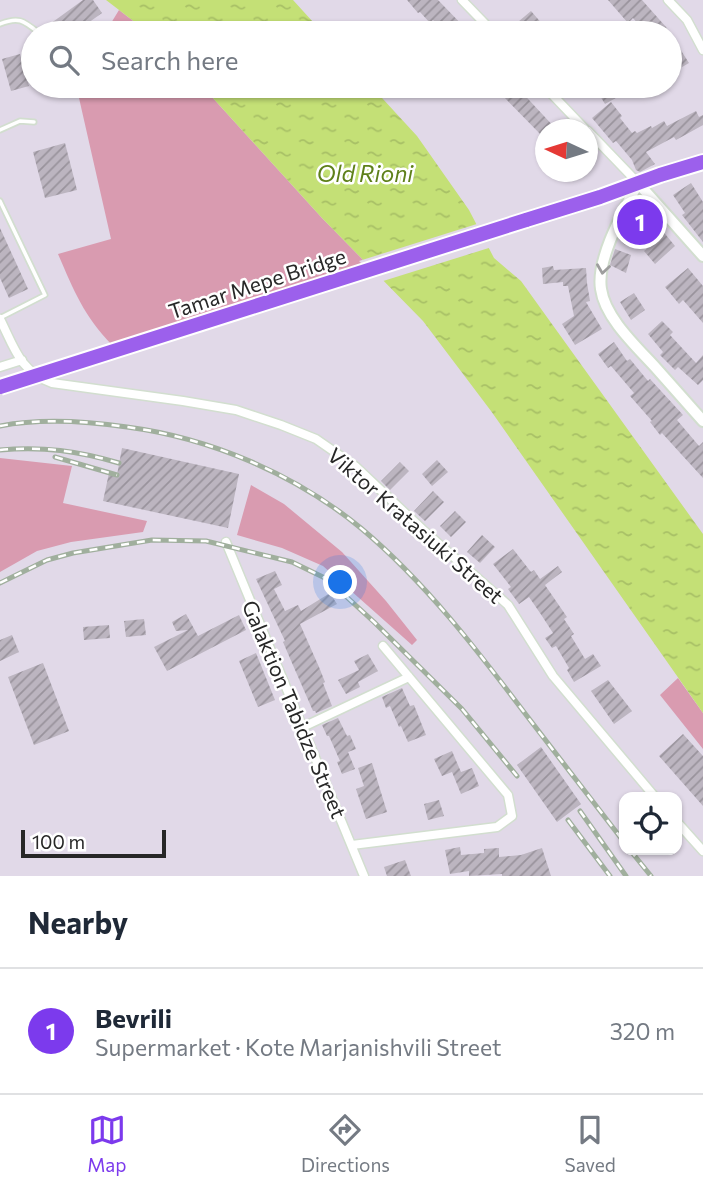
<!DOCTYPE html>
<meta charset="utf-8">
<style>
body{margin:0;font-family:Commissioner,sans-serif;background:#f2f2f3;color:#1f2937}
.controls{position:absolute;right:21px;bottom:21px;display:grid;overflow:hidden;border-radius:14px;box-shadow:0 2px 5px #0004}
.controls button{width:63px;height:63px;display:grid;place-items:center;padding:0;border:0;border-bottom:2px solid #e0e1e3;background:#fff;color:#1f2937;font:35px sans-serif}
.compass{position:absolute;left:535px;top:119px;width:63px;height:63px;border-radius:50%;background:#fff;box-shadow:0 2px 5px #0004;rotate:274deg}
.scale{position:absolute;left:21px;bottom:18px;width:145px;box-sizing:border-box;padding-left:7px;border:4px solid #272727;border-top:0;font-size:19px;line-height:24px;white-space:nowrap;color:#272727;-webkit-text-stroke:5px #fff;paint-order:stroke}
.you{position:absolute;left:341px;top:583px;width:24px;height:24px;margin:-18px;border:5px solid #fff;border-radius:50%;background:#1a73e8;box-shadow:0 0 0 10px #1a73e833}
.badge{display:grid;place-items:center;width:46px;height:46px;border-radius:50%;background:#7c3aed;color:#fff;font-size:23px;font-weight:700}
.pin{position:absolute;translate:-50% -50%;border:4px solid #fff;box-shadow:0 2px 7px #0006}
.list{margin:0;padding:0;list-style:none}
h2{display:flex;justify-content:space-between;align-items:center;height:91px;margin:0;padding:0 28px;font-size:30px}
h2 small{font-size:23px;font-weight:400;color:#747a83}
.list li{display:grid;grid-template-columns:46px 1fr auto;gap:21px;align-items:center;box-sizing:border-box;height:126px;padding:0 28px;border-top:2px solid #e0e1e3}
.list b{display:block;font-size:26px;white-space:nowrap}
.list p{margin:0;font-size:23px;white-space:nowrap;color:#747a83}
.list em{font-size:23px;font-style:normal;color:#747a83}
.icon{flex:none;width:38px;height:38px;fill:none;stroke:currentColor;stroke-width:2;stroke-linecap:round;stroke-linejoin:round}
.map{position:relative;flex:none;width:703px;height:876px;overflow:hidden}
.search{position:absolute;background:#fff;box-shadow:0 2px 5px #0004;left:21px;right:21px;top:21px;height:77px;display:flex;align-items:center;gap:18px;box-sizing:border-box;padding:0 24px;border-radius:38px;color:#747a83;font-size:26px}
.sheet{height:217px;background:#fff}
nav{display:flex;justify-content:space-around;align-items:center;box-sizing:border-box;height:98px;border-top:2px solid #e0e1e3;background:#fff;font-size:19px;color:#747a83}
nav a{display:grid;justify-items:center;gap:4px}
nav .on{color:#7c3aed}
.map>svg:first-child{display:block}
.grass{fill:#d99bb0}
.water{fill:url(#water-ripples)}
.pier{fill:#e1d9e8}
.building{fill:url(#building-hatch)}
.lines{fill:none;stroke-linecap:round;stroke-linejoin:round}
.lane-casing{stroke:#d2decf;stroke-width:7}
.street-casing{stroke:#d2decf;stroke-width:11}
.secondary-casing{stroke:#d2decf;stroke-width:14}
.highway-casing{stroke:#fff;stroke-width:18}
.lane{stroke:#fff;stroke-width:3.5}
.street{stroke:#fff;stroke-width:8}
.secondary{stroke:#fff;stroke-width:10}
.highway{stroke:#9c60ec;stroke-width:14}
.rail-casing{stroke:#a0af9d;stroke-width:5}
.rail{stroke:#fff;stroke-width:2.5;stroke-dasharray:8;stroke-linecap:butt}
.highway-bridge-casing{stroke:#fff;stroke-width:18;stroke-linecap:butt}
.highway-bridge{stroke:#9c60ec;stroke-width:14}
.oneway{stroke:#9e9e9e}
.labels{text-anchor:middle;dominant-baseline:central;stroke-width:5;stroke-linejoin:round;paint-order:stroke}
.street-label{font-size:21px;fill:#272727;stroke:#fff}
.water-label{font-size:23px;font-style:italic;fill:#5e801a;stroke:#fff}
</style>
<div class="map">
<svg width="703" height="876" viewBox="0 0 703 876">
<defs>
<pattern id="water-ripples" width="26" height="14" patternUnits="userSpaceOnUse" patternTransform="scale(1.75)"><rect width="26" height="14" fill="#c4e076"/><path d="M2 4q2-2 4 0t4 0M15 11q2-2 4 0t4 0" fill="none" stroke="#a8c066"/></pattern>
<pattern id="building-hatch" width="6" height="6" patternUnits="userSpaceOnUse" patternTransform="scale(1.75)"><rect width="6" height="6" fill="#bcb5c0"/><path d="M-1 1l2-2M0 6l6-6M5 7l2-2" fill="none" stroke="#99939c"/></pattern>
</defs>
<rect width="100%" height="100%" fill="#e1d9e8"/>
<path class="grass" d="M119,10l30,23h-44z
M109,86h93l120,132 48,49 -258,78c-28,-29 -38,-54 -54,-91l53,-15 -32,-141z
M0,458l72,8 -9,37 84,18 -4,11 -72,10 -34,9 -37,21z
M251,485l33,19 58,48 44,49 31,39 -5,5 -89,-79 -41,-18 -45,-13z
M678,678l25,35v36l-43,-54z"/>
<path class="water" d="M106,0h187l30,33h-174z
M202,86h169l46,50 52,74 25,48 27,23 182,253v179l-212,-302 -68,-90 -101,-103z"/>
<path class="pier" d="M480,223l12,24 -112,35 -21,-21z"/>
<path class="building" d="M83,0h10l9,13 -28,20h-17l-7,-9z
M407,0h31l32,33h-25l-12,-13 -3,3 -10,-11 -2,1z
M608,0h34l24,27 23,36 -19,11v-41h-24l-13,-15 -5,5z
M531,11l19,22h-32l-6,-6z
M20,54l9,32 -18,5 -9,-32z
M489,86h27l41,44h-12v9l-43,-44 -3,2z
M594,86h43l-32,18z
M611,102l11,14 -2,2 12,15 3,-2 2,2 14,-7 1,2 12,-7 3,5 29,-15 3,6 4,-2v10l-27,15 -2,-3 -28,15 9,12 -15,8 -4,-2 -4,-10 -16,-19 -3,2 -21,-25z
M65,143l12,47 -32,8 -12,-46z
M691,183l12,19v40l-21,-27 3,-2 -12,-18z
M643,207l32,39 -20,18 -11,-13 5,-4 -12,-13 -12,11 -6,-6 5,-6 -1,-2 4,-9z
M0,228l28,61 -19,9 -9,-20z
M615,249l16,6 -5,18 -16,-8z
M553,266l1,4 32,-2 1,15 3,18 -4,1 16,27 -27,16 -13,-21 12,-8 -6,-30h-5v-4l-20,2 -1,-16z
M688,268l15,18v37l-20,-23 -4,4 -14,-17z
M634,293l11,17 -14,10 -11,-18z
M662,321l11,11 -3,3 26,28 7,-8v25l-5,5 -20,-18 -3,3 -15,-15 3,-3 -15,-18z
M614,342l13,19 3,-2 18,22 2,-2 33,36 -6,5 22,26 4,-4v36l-22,-24 -19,-21 -2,2 -10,-13 2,-1 -22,-25 4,-3 -23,-27 -3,2 -10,-14z
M122,448l117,26 -11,54 -125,-27 6,-28 8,2z
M437,460l11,12 -16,14 -10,-12z
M400,462l9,9 -19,19 -9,-9z
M433,491l11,11 -19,19 -11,-10z
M455,511l11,11 -15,15 -11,-11z
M482,535l13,12 -15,16 -13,-11z
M513,549l18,23 3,-2 6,9 18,-13 4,6 -17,13 22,32 -3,2 10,15 -3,2 14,23 8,-5 8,12 -27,16 -7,-12 2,-2 -13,-22 -4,2 -7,-10 8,-5 -11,-17 -13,-19 -10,7 -11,-15 3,-2 -18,-23z
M275,571l7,14 -8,4 11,22 13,-6 3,6 29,-18 7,11 -37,20 19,43 6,15 -2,1 9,23 -16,7 -1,-2h-2l-21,-48 -9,-21 2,-1 -29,-62z
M186,614l12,22 41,-21 7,15 -79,41 -13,-24 34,-17 -12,1 -4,-9z
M144,619l2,16 -20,2 -2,-16z
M109,625l1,13 -26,2 -1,-13z
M12,635l7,17 -19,9v-21z
M256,653l19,47 -17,7 -19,-46z
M368,654l10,17 -20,11 2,5 -14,7 -8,-14 21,-10 -5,-9z
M43,663l26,68 -35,14 -26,-68z
M608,680l24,31 -18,13 -23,-33z
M402,688l8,18 4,-1 12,30 -18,7 -7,-16 -2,1 -9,-21 -4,2 -4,-11z
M338,718l9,18 3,-1 6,14 -8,3 7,17 -13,5 -5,-12 3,-1 -11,-25h-2l-5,-11z
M683,734l20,22v50l-44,-50z
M541,747l40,57 -24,18 -40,-57z
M452,751l9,21 11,-4 7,18 -18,8 -9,-22 -10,4 -8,-17z
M372,763l15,49 -21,7 -10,-30 8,-3 -6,-18z
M439,800l5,16 -16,4 -4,-16z
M460,847l1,8 23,-2v-4l15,-1v9l22,-2 21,-7 9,28h-49v-2l-33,2v-5l-19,3 -5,-24z
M405,860l6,16h-24l-3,-9z"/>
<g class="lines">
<defs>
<path id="lane" d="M0,24c19,-8 24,-3 39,9
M0,130l20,-9 14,1
M0,201l45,94 -45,23"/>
<path id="street" d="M462,0l32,33
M668,0l19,20 16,30
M544,86l42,44
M588,131l50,52
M0,319c14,28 20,53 52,64l131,18 53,9 45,15 35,14 39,27 67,63 86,76 45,71 102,121
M0,367l22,-7
M226,542l138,334
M303,727l106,-50
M677,822l26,29
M352,845l145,-18 15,-11 -4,-21 -125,-149"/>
<path id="secondary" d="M703,256l-65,-73c-14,27 -42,76 -37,106 4,29 36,58 55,79 16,18 31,35 47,53"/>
<path id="highway" d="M526,220l74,-23 60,-22 43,-13"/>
</defs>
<use href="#lane" class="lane-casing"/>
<use href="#street" class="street-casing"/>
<use href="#secondary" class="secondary-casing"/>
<use href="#highway" class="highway-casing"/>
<use href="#lane" class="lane"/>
<use href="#street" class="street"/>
<use href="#secondary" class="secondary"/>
<use href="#highway" class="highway"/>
<defs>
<path id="rail" d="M0,426c42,-8 85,-5 127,1 84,11 170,48 235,102 64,54 115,121 165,187 32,42 65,84 97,126
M0,450c43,-4 78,1 119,13
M55,457l62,18
M0,583l47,-23 26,-7 79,-13 54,1 86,21 35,17 47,43 88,87 55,67
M580,811l46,65
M568,820l42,56
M630,850l21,26"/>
</defs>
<use href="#rail" class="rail-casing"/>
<use href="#rail" class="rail"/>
<defs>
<path id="highway-bridge" d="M0,387l526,-167"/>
</defs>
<use href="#highway-bridge" class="highway-bridge-casing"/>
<use href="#highway-bridge" class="highway-bridge"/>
</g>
<defs><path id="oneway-chevron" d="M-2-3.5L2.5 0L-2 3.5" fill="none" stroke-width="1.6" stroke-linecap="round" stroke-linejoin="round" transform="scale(1.75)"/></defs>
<use class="oneway" href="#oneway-chevron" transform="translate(603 269) rotate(98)"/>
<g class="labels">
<g class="street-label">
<text transform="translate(257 283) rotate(-18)">Tamar Mepe Bridge</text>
<text transform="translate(416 525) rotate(41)">Viktor Kratasiuki Street</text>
<text transform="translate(295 709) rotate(67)">Galaktion Tabidze Street</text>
</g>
<g class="water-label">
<text x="365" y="173">Old Rioni</text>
</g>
</g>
</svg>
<div class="controls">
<button><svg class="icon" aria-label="locate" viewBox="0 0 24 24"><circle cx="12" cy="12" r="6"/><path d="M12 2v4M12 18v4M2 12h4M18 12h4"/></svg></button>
</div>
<svg class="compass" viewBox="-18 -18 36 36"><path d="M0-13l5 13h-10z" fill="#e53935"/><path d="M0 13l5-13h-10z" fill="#747a83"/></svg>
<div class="scale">100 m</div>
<div class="you"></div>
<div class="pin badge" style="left:640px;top:222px">1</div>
<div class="search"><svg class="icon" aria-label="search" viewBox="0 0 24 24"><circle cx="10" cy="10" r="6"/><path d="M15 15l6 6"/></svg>Search here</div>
</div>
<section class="sheet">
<h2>Nearby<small></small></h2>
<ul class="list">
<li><span class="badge">1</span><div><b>Bevrili</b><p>Supermarket · Kote Marjanishvili Street</p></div><em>320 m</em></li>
</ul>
</section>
<nav>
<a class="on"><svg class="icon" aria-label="map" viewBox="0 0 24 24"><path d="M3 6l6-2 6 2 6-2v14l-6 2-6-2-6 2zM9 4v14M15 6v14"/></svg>Map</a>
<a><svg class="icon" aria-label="directions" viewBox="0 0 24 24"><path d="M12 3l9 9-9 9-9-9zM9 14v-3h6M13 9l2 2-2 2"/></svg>Directions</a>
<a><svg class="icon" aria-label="saved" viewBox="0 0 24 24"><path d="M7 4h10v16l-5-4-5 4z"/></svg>Saved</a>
</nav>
